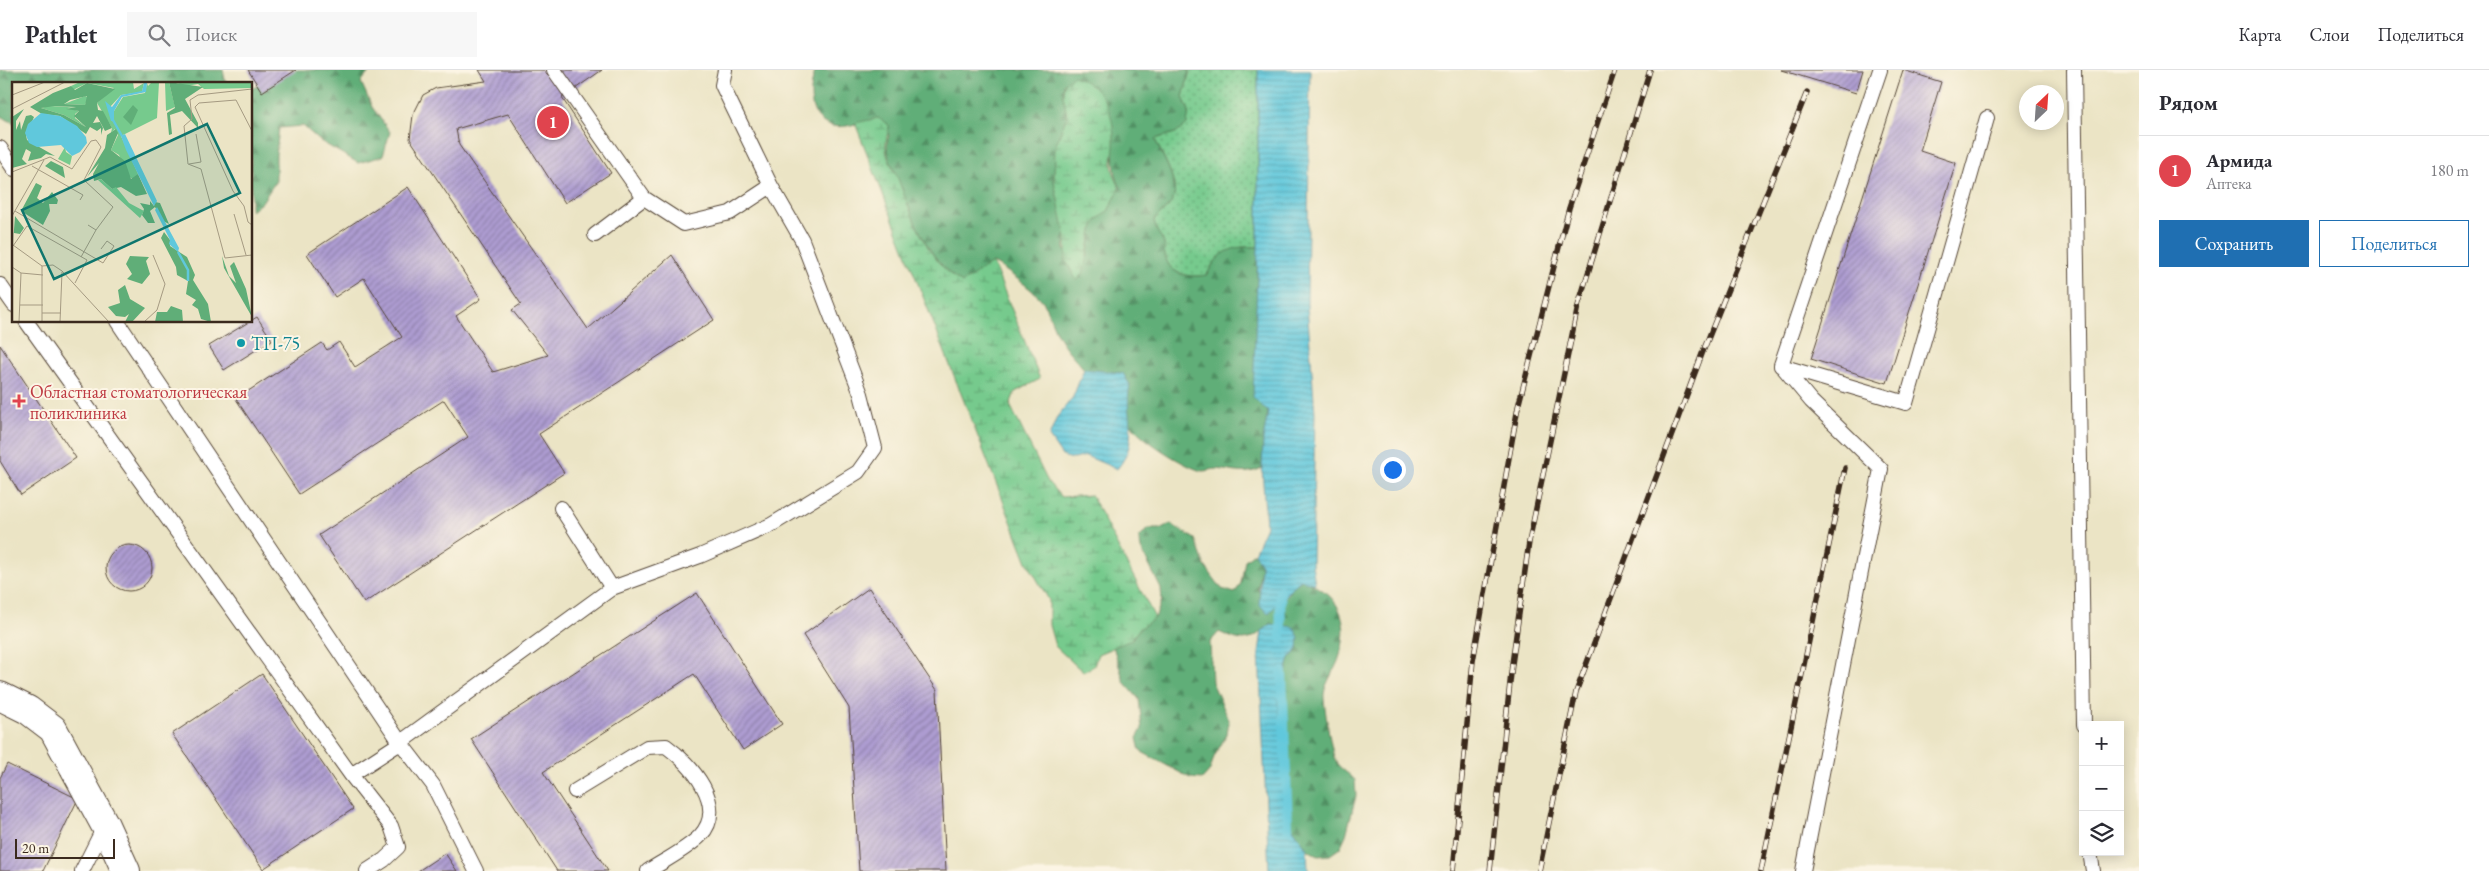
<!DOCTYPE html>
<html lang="ru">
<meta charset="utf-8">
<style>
body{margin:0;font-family:"EB Garamond",serif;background:#f7f7f7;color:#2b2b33}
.controls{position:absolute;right:15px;bottom:15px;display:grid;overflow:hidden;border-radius:0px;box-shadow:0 2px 12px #0003}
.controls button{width:45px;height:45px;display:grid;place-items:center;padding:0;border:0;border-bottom:1px solid #e1e1e2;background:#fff;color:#2b2b33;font:25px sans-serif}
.compass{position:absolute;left:2019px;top:15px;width:45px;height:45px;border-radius:50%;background:#fff;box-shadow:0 2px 12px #0003;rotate:25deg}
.scale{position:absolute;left:15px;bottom:12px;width:100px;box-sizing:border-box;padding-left:5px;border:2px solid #3b2a1e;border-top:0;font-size:14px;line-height:18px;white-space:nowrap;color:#3b2a1e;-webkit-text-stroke:4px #fcf5e5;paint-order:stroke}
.you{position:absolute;left:1392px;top:399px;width:18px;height:18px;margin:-12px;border:4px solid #fff;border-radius:50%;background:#1a73e8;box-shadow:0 0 0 8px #1a73e833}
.badge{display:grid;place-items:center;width:32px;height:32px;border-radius:50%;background:#1f6fb2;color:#fff;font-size:16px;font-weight:700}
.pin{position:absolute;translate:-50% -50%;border:2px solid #fff;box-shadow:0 1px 5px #0006}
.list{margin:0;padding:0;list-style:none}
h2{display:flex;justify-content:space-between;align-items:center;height:65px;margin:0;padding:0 20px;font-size:21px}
h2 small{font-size:16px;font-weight:400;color:#7c7c81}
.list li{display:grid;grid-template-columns:32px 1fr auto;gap:15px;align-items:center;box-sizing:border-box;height:70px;padding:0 20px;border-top:1px solid #e1e1e2}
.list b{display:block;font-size:19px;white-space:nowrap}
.list p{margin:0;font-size:16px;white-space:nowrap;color:#7c7c81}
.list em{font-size:16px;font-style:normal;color:#7c7c81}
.actions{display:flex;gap:10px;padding:15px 20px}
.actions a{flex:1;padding:11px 0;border:1px solid #1f6fb2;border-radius:0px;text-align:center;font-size:18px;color:#1f6fb2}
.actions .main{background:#1f6fb2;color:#fff}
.icon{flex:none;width:28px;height:28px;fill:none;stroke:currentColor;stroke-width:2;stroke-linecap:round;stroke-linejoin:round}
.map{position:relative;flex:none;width:2139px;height:801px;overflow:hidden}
header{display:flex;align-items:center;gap:30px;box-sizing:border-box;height:70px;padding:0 25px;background:#fff;border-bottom:1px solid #e1e1e2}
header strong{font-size:24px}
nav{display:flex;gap:28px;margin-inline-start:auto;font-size:18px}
.search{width:350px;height:45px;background:#f7f7f7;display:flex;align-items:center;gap:12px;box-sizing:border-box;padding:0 18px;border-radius:0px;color:#7c7c81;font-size:19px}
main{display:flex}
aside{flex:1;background:#fff}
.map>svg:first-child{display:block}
.grass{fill:url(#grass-dots);stroke:#587a56}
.forest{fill:url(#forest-firs);stroke:#4e6c4b;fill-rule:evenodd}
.wetland{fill:url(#wetland-marsh);stroke:#587a56}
.water{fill:url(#water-rules);stroke:#4e797d}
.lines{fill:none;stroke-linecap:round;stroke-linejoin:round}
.stream{stroke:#60c8dc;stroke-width:10}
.building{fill:url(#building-hatch)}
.lane-casing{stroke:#554637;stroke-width:16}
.street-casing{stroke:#554637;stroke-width:30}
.lane{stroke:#fff;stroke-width:14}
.street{stroke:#fff;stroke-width:28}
.rail-casing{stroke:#3b2a1e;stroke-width:5.5}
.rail{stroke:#fcf5e5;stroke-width:4;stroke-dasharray:11;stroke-linecap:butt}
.culture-dot{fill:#0f9aa8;stroke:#fcf5e5;stroke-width:2}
.health-dot{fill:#e0444e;stroke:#fcf5e5;stroke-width:2}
.labels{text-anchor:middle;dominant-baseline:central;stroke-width:4;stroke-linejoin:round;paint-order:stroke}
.culture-label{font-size:18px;fill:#0d838f;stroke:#fcf5e5;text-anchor:start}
.health-label{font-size:18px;fill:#be3a42;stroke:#fcf5e5;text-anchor:start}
.inset-river{fill:none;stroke:#60c8dc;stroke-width:2.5}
.inset-road{fill:none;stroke:#a59a82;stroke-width:1}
.view{fill:#0f766e;fill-opacity:0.15;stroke:#0f766e;stroke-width:2.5}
.inset-edge{fill:none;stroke:#3b2a1e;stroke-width:2.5}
</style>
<header>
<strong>Pathlet</strong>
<div class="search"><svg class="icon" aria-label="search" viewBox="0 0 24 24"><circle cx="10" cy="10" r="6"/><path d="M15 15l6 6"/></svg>Поиск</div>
<nav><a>Карта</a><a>Слои</a><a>Поделиться</a></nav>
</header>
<main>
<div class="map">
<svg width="2139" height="801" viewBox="0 0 2139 801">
<defs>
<pattern id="grass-dots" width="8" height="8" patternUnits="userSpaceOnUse" patternTransform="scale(1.25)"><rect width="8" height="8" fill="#76ca8d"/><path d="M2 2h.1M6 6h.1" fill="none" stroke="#62a473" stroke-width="1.8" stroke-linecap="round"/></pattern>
<pattern id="forest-firs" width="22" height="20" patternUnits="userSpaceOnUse" patternTransform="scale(1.25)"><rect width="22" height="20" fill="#60ae78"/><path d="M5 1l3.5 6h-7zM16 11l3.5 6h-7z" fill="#508e62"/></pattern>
<pattern id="wetland-marsh" width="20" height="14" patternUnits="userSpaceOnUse" patternTransform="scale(1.25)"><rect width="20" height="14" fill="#76ca8d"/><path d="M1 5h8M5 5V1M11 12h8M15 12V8" fill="none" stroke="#62a473"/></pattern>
<pattern id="water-rules" width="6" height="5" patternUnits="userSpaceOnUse" patternTransform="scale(1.25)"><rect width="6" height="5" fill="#60c8dc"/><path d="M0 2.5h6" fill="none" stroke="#50a3b2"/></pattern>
<pattern id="building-hatch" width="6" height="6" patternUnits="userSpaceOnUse" patternTransform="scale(1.25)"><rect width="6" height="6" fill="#ad9cd1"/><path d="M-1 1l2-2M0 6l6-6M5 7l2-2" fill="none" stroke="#8e7fa9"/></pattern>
</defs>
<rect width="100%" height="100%" fill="#fcf5e5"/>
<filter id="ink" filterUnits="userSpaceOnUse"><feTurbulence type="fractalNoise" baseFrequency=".02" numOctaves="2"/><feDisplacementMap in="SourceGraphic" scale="10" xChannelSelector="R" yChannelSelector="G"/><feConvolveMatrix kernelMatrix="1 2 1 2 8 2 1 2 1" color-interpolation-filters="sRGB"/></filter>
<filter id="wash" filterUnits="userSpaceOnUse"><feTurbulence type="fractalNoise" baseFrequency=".0096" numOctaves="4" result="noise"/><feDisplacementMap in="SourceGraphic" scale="20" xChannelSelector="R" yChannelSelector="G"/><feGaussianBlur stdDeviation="1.12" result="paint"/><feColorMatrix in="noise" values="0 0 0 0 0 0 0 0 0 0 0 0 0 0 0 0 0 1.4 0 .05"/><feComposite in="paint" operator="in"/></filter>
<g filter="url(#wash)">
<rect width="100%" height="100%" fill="#ebe4c5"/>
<path class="grass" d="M1190,0h68v177h-17l-29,18 -5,10c-16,3 -37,1 -42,-19 -1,-3 0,-8 -1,-11 -2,-10 -8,-10 -10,-25 5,-6 13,-11 17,-17 12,-16 -10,-49 -16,-64l23,-7 11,-21 -6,-14z"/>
<path class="forest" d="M0,0h223l3,14h-212v39l-14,-7z
M291,0h80l-10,12 11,25 18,25 -7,24 -25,7 -38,-22 -17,-15 -24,2 -3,26v27l-14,21 -11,9v-122z
M816,0h374l-7,27 6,14 -2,13 -9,8 -23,7c6,16 28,48 16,64 -4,6 -12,11 -17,17 2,15 8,15 10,24 1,4 0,9 1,12 5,20 25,22 42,19 12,-25 25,-29 51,-28l-4,149 14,16 -5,27 -1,29c-16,8 -28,3 -45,1 -5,0 -10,2 -15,2 -15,-3 -66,-34 -72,-49 -5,-11 -2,-26 0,-37l-7,-12 -39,-4c-7,-9 -16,-17 -22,-27 -8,-12 -12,-26 -18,-39 -4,-8 -41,-36 -51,-40 -12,5 -19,14 -31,20 -35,-23 -50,-67 -64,-104 -6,-16 -15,-26 -9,-44l-11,-17c-13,3 -32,11 -46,8 -25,-5 -24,-39 -16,-56zM1064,13l49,42c1,23 -2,41 7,63l-12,23 -10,8 -6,11 -5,28 -23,-8 2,-12 -12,-57 1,-33 12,-32 -4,-22z
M1171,454l24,15 10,27 17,23 13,4 6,-10 4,-23 9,-7 7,12 -3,26 28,6 6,-10 10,-7c36,12 49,39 38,75 -3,13 -14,25 -16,39 -1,7 8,63 12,68 4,7 14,12 19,18l1,16 -10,39 -6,13 -10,7 -12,1 -11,-7 -17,-25 -6,-22 1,-23 -4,-11 1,-23 -4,-44 12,-43 8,-9 -27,-25c-23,18 -24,21 -52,8l-9,10 2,40 17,38 -2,14 -13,23 -4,13 -8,9 -12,-1 -50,-27 -3,-13 5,-9 -3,-30 -15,-17 -11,-36 18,-6 8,-11 16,-11 7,-18 -1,-11 -20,-40 -2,-11 9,-9h12z"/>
<path class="wetland" d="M1073,6c32,11 42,38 41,70 0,5 -2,11 -2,16 0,9 4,17 8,26l-12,23 -10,8 -6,11 -8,40 -7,11 -11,-20v-23l-12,-57 1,-34 12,-31 -4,-22 1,-11z
M878,48l11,7c0,7 -4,15 -3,22 0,11 7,20 11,29 14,37 29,85 65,107 12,-6 19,-15 31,-20l47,116 -25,13 -5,13 38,77 13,15 30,-2 64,123 -16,11 -8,11 -33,14 -4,12 -11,6 -28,-26 -6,-21v-25l-22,-38 -172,-439z"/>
<path class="water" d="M1258,0h52l-3,234 8,109 -3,151 3,20 -14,-4c-12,9 -22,23 -33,34l-9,-10 2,-39 -7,-12 12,-27 -4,-58 1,-29 5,-27 -15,-15 5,-150z
M1084,299l39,4 7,12c-7,34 12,54 -13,84l-31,-13 -13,3 -11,-3 -13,-19 8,-20 16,-20z
M1271,554l23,3 5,10 -1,12 -8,9 -12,43 4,44 -1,23 4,11 -1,23 6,22 17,25 1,22h-39l-10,-218 3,-22z"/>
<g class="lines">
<path class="stream" d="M1280,520l1,48
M1282,602l6,156"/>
</g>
<g id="blocks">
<path class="building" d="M248,0h48l-34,22z
M479,0h65l3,5 7,-5h48l-40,28 49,75 -46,30 -57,-89 -52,15 3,16 129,184 84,-74 42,65 -175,114 25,39 -200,130 -45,-68 149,-98 -24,-37 -145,94 -63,-95 86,-56 5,7 12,-8 16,25 47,-30 -38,-59 -29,19 -28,-43 101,-67 73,112 -25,17 37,56 55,-17 -36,-45 9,-6 -111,-165 3,-24 10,-20 13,-7 50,-7z
M1781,0h82l-7,23z
M1903,0l38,12 -21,69 36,12 -69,220 -76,-24z
M257,247l15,23 -48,30 -15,-24z
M0,275l76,113 -55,37 -21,-34z
M106 498a23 23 0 1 1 46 0a23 23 0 1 1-46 0Z
M869,518l68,102 9,181h-87l-10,-163 -46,-73z
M697,523l85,131 -39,26 -49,-76 -151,98 65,99h-51l-86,-132z
M262,604l91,135 -90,60 -91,-135z
M7,694l71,35 -35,72h-43v-93z
M445,783l12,18h-39z"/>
</g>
</g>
<g filter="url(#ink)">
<use href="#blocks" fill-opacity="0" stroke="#554637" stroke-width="1"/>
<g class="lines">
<defs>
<path id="lane" d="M554,0l90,128 -49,37
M2074,0l10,655
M0,78l14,21
M644,128l40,26 46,-11 41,-27
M0,215l14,20
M26,251l325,454 40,51 7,21 -14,13 -17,11
M117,251l283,421 33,43 43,86
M1781,295l30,36 70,68 -78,402
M1781,295l99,-295
M1781,296l125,37 81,-285
M612,518l88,-32 71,-31 87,-53 17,-24 -14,-54 -59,-154 -31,-54 -49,-101 3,-15
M351,705l43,-28 218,-159 -51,-80
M575,721l72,-44 19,-1c24,17 63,60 34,90 -14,14 -35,24 -52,35
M2090,782l3,19
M82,801l23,-46"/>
<path id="street" d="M0,626l28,14 25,19 52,96 21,46"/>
</defs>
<use href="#lane" class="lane-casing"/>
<use href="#street" class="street-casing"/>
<use href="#lane" class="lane"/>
<use href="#street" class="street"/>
<defs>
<path id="rail" d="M1453,801l20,-210 45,-254 51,-199 46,-138
M1490,801l22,-207 17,-122 49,-236 72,-236
M1539,801l37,-179 126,-338 105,-262
M1761,801l84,-403"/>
</defs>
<use href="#rail" class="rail-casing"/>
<use href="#rail" class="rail"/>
</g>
</g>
<circle class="culture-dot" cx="241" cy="273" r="5"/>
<path class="health-dot" d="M16.5 323.5h5v5h5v5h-5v5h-5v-5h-5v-5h5z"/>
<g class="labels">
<g class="culture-label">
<text x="251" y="273">ТП-75</text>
</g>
<g class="health-label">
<text x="30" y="321">Областная стоматологическая<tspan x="30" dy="21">поликлиника</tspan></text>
</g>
</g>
<g transform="translate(12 12)">
<rect width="240" height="240" fill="#ebe4c5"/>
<path d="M68,0h53l1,7 10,-6 -2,9 -21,3 -11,12 3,15 1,-11 9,-14 22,-4 2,-10 1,3 4,-4h7l-2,36 -36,18 17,38 -4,6 -6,-4 -9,-21 -8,-5 7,-15 -3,-6 -4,4 1,-5 -15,-25 17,-15 -27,-5 -14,7 -2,-4zM153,0h4l6,25 -9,4zM162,0h78v6l-48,1 -6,-5 -12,2zM73,14l3,1 -3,8 -21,-1zM37,24l27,1 -9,1 12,3 -4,3v4l11,9 -22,-12 -23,-7zM53,65l1,5 6,4 -2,9 -12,-6z" fill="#76ca8d"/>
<path d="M157,0l34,5 -18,12 13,24v5l-16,-17 -12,4 2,19 -3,1 -2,-22 8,-5zM75,1l28,6 -18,14 1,7 5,1 9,17 -7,3 -8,-15 -4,7 7,-1 3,6 -2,7v-7l-4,3 -7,-4 -4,7 -26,-18 -18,-2 -12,-7 23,-14 18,-7 4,4zM75,14l-2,9 -21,-1 6,-4zM43,24l21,1 -10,2 13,2 -5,5 12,11 -22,-12 -23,-7zM121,23l5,5 -7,15 -8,-8zM12,27l-8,12v9l4,-9 1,9 5,-14 5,-1 3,2 -8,18 1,5 28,16 -9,-2 -5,4 -13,3 3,-9 -5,-3 -4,10 5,5 -15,4v-51zM104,47l2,4 -7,17 14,11 6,18 7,-5 9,20 -11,2 -15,-9 -9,2 -11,-10 -7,2 -1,-7 6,-11 -12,14 18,-29 2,-13zM39,79l12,6 2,11 -20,-12zM24,101l6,3 -5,12 6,5 9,-11 6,8 -1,4h-8l1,7 -7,14 -22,-14zM138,119l4,5 1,-4 5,1 9,21 -6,-3 -8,-14 -5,4 5,12h-7l-6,-8 2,-6 -4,-6 10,2zM3,134l9,12 -4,6 -6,-1 -1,10zM152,150l6,8v6l17,11 8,18 -2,5 15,24 3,18 -10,-3 -3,-10 -6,-4 4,-5 -10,-6 2,-13 -11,-6 -1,-8 -15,-29zM118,174l19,1 -3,4 4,13 -8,10 -15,-5 5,-5 -6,-10zM210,174l7,20 7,7 -6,-17 4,-4 12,27 6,28 -28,-49zM113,203l5,14 15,9 -13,14h-7l4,-8 -4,3 -9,-1 -8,-9 12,-4 -2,-13zM159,224l11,4 1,12h-28l2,-10h10z" fill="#60ae78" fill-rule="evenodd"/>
<path d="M89,97l11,10 4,-2 13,16 15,8 -4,7 -42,-38z" fill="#76ca8d"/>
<path d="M132,1h3l-1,9 -24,5 -8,14v10h-3l-6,-20 7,6 9,-12 21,-4zM29,31l19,3 17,10 9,11 1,6 -7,9 -8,4 -11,-11 -24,2 -8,-4 -4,-10 3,-9zM113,52l32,67 -3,5 -28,-56 -5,-14zM145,125l22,41 -1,4 -9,-8 1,-4 -15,-30z" fill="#60c8dc"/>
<path class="inset-river" d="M101,38l9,16M166,170l10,18v11"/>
<path class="inset-road" d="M0,13l33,-13M0,27l53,-27M240,49l-16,-31 -37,3 -4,4 38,84 11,15 4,16 4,3M176,82l13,5 24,89 27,-3M176,82l-4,-38 8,-7 -2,-19 8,-5 54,-6M177,82l12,-2 -5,-28M20,84l51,29 -3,5M0,90l38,-15 22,12 19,-28 5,-1 5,7 -17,33 29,27 -17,23M3,129l88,52 11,-17 -7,-5 -6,8M222,132l12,41M0,134l32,-56M1,163l29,21M1,164l14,-20 60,34 -12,23M69,175l15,-27 -8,-5M30,184l11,-1 9,6 47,51M30,184v56M0,185l9,6 22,2M8,223h23M30,231h19M7,240l2,-49M48,240l2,-50M132,240l13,-12 8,-26 -12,-29"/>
<path class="view" d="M195,42l33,69 -186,86 -32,-69z"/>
<rect width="240" height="240" class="inset-edge"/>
</g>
</svg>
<div class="controls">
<button>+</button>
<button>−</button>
<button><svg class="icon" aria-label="layers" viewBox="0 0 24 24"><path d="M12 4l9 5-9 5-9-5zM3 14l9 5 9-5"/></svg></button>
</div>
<svg class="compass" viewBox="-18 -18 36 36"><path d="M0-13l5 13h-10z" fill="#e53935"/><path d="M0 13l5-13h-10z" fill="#7c7c81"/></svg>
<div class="scale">20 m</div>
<div class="you"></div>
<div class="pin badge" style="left:553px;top:52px;background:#e0444e">1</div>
</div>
<aside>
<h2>Рядом<small></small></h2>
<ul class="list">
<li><span class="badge" style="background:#e0444e">1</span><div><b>Армида</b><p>Аптека</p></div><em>180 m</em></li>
</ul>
<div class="actions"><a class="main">Сохранить</a><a>Поделиться</a></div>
</aside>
</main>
